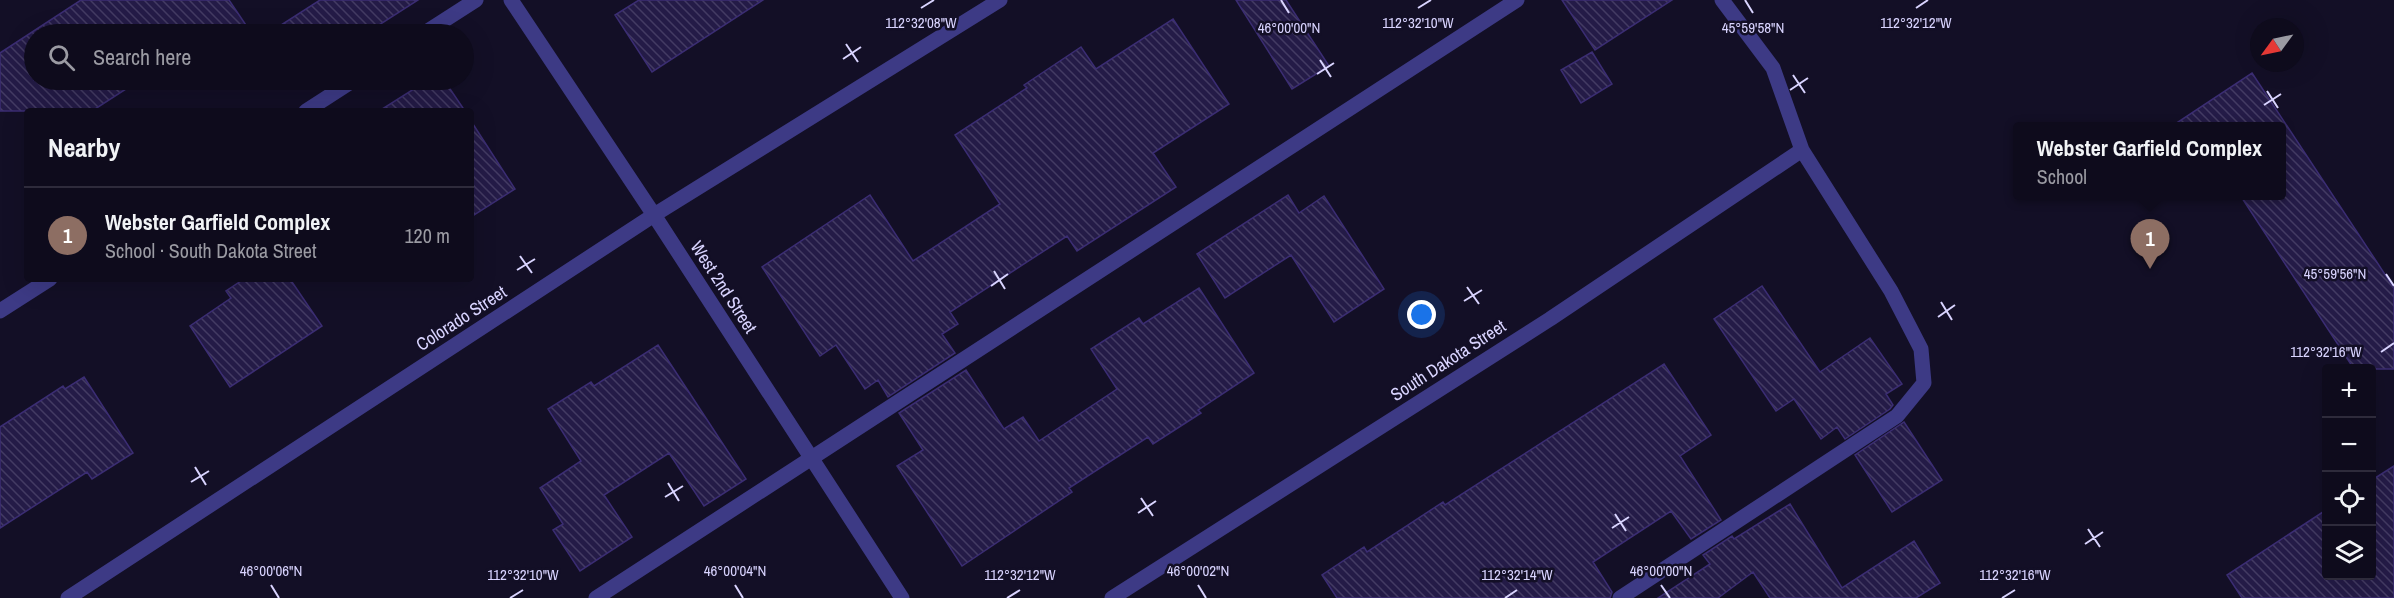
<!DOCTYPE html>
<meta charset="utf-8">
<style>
body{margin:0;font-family:"Archivo Narrow",sans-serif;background:#1c1929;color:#f1f3f6}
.controls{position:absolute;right:18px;bottom:18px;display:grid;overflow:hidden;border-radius:6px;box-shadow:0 6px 24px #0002}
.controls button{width:54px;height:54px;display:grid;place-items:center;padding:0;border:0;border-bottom:2px solid #2e2b3b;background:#0e0b1c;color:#f1f3f6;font:30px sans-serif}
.compass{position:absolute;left:2250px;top:18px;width:54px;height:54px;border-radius:50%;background:#0e0b1c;box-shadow:0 6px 24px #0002;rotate:237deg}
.you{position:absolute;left:1422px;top:315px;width:21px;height:21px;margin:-15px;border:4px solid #fff;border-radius:50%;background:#1a73e8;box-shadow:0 0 0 9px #1a73e833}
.badge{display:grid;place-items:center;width:39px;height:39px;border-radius:50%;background:#1a73e8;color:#fff;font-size:20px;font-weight:700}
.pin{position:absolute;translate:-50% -50px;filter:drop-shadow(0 2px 3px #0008)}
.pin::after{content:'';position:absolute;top:32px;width:21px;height:18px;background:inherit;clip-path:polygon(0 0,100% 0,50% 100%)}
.popup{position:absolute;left:2013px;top:122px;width:273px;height:78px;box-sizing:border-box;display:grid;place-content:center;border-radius:6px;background:#0e0b1c;filter:drop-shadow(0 2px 4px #0005);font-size:20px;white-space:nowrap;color:#9b9ba3}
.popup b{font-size:22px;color:#f1f3f6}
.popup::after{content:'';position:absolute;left:50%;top:100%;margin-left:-12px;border:12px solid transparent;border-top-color:#0e0b1c}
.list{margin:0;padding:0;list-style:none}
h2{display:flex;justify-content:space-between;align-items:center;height:78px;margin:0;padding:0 24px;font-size:26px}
h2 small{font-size:20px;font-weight:400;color:#9b9ba3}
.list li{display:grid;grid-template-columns:39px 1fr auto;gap:18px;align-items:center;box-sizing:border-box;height:96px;padding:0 24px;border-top:2px solid #2e2b3b}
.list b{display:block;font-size:22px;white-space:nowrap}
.list p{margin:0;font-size:20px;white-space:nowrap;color:#9b9ba3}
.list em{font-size:20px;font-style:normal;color:#9b9ba3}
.icon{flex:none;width:33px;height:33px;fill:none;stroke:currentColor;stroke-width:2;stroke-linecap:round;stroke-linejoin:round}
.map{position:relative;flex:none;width:2394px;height:598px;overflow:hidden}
.search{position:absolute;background:#0e0b1c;box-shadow:0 6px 24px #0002;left:24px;top:24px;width:450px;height:66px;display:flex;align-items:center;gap:15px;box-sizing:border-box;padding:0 21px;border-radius:33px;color:#9b9ba3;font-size:22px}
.panel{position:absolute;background:#0e0b1c;box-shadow:0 6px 24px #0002;left:24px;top:108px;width:450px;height:174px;border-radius:6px}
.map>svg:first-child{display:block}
.building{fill:url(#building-back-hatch);stroke:#3b2d73;stroke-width:1.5}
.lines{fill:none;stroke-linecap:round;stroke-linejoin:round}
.minor{stroke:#3d3a85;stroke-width:15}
.ticks{fill:none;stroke:#d9d4ff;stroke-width:2}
.labels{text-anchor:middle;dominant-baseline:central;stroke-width:5;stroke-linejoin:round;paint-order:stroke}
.street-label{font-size:18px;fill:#d9d4ff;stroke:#130f26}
.ticks-label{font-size:15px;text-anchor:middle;fill:#d9d4ff;stroke:#130f26;stroke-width:5;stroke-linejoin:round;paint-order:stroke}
</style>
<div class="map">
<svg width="2394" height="598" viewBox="0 0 2394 598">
<defs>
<pattern id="building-back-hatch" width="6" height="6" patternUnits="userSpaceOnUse" patternTransform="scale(1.5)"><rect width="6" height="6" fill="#241b47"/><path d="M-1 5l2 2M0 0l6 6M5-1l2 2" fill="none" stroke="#433b63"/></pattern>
</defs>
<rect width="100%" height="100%" fill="#130f26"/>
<path class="building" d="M81,0h148l23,34h-218v46h106l-48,31h-92v-58z
M320,0h98l-53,34h-98z
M639,0h124l-111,72 -37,-57z
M1236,0h50l43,66 -37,23z
M1562,0h110l-77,50z
M1173,19l56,85 -76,49 23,34 -99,64 -10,-15 -117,76 8,12 -16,10 13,19 -67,44 -10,-17 -13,9 -29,-44 -16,11 -58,-89 108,-72 43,66 87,-57 -45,-69 72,-47 -3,-3 57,-38 15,22z
M1592,52l20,32 -31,19 -20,-33z
M2252,73l142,215v81h-40l-114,-174h42v-69h-110z
M428,80h16l21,31h-86z
M471,121l44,68 -44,28z
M1288,195l11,18 25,-17 60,93 -50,33 -43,-67 -66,43 -28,-44z
M244,279h46l32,47 -92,61 -40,-61 41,-28 -5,-7z
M1762,286l58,86 50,-34 32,46 -16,10 7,11 -3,4 -45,30 -8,-12 -16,12 -27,-40 -18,12 -62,-92z
M1199,288l55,85 -56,37 3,3 -48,31 -5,-7 -79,51 3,4 -110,74 -65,-100 26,-16 -24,-37 67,-43 38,59 19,-12 16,24 78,-52 -26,-40 48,-31 4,6z
M658,345l88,134 -42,27 -35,-53 -65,42 28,42 -52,34 -27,-41 10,-6 -23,-36 41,-27 -33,-52 43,-27 3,4z
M1664,364l47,71 -31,21 41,64 -30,19 -20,-28 -78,51 19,30 -2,6h-273l-15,-23 42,-28 3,5 76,-50 2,3z
M84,377l49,76 -41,26 -5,-7 -87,56v-101l63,-41 2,3z
M1904,422l38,58 -50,32 -37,-57z
M2394,466v132h-152l-15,-23 99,-65v66h46v-96z
M1790,504l52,84 72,-47 26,42 -24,15h-146l-17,-26 -35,26h-60l52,-34 -7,-9 29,-19 2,3z"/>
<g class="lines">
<path class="minor" d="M511,0l143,215 248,383
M423,34l53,-34
M306,111l48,-31
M0,311l50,-32
M68,598l586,-383 346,-215
M596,598l921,-598
M1112,598l438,-279 252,-169
M1620,598l277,-182 27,-33 -3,-34 -30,-58 -89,-141 -29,-82 -51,-68"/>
</g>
<path class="ticks" d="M1281,0l8,13M1745,0l8,13M921,8l13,-8M1418,8l13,-8M1916,8l12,-8M846,44l12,18M843,59l18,-12M1320,60l11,17M1317,74l17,-11M1793,75l12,18M1790,90l18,-12M2267,91l11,17M2264,105l17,-11M520,256l12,17M517,270l18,-11M994,271l11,18M2386,274l8,12M991,286l17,-12M1467,287l12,17M1464,301l18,-11M1941,302l11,18M1938,317l17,-12M2381,352l13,-9M195,467l11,18M191,482l18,-11M668,483l11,18M665,497l18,-11M1141,498l12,18M1138,513l18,-12M1615,514l11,17M1612,528l17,-11M2088,529l12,18M2085,544l18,-12M271,585l8,13M735,585l8,13M1198,585l8,13M1661,585l9,13M510,598l13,-8M1007,598l13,-8M1505,598l12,-8M2002,598l13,-8"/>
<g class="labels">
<g class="street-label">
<text transform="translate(724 287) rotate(57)">West 2nd Street</text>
<text transform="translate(461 318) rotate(-33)">Colorado Street</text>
<text transform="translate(1448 360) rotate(-33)">South Dakota Street</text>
</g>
</g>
<g class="ticks-label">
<text x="921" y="28">112°32'08"W</text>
<text x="1418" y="28">112°32'10"W</text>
<text x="1916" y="28">112°32'12"W</text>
<text x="1289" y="33">46°00'00"N</text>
<text x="1753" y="33">45°59'58"N</text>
<text x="2335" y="279">45°59'56"N</text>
<text x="2326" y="357">112°32'16"W</text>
<text x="271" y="576">46°00'06"N</text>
<text x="735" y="576">46°00'04"N</text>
<text x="1198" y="576">46°00'02"N</text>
<text x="1661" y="576">46°00'00"N</text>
<text x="523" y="580">112°32'10"W</text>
<text x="1020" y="580">112°32'12"W</text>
<text x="1517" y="580">112°32'14"W</text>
<text x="2015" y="580">112°32'16"W</text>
</g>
</svg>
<div class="controls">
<button>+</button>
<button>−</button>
<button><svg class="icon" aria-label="locate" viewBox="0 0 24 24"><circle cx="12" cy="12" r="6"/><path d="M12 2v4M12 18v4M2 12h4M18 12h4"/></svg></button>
<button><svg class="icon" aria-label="layers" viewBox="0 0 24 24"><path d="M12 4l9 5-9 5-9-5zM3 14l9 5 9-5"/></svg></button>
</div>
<svg class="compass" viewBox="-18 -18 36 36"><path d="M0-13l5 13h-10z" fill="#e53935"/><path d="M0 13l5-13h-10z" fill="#9b9ba3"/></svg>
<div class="you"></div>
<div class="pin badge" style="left:2150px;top:269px;background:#8d6e63">1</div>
<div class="popup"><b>Webster Garfield Complex</b>School</div>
<div class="search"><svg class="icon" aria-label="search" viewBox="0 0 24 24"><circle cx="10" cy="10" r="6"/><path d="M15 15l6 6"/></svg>Search here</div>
<section class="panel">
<h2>Nearby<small></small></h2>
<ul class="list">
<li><span class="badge" style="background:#8d6e63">1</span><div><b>Webster Garfield Complex</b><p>School · South Dakota Street</p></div><em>120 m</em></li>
</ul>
</section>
</div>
